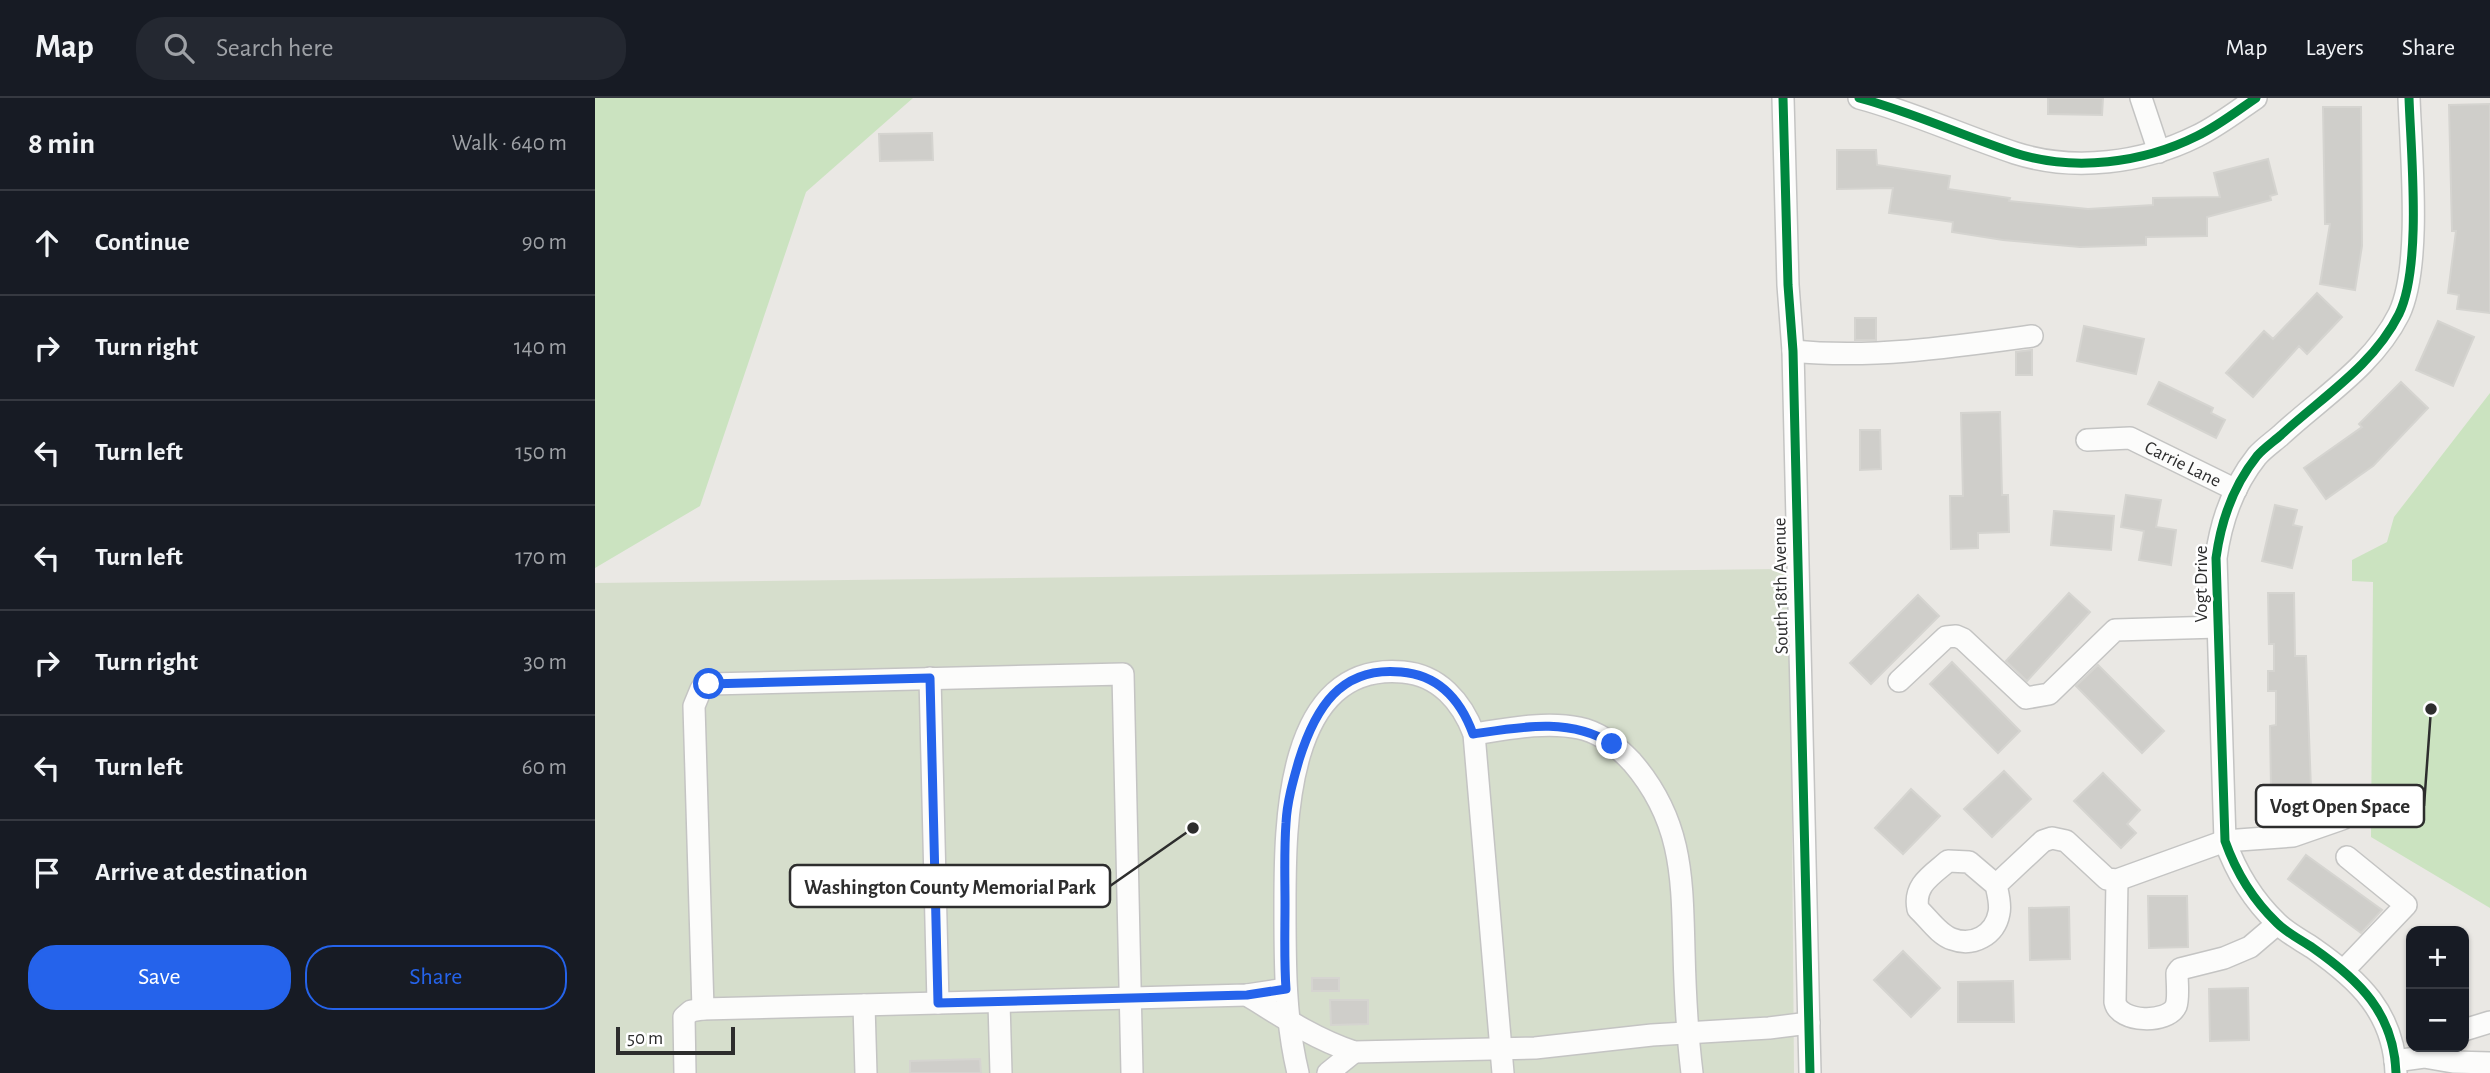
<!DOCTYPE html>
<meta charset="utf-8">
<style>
body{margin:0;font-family:"Alegreya Sans",sans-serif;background:#242831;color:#f1f3f6}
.controls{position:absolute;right:21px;bottom:21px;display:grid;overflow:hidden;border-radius:14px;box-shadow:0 2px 5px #0004}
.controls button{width:63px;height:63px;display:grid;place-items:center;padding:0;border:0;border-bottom:2px solid #363941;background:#171b24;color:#f1f3f6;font:35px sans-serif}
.scale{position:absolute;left:21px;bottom:18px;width:119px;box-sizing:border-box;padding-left:7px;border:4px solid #2d2d2d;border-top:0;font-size:19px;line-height:24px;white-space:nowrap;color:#2d2d2d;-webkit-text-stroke:5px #fff;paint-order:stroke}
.stop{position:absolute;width:21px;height:21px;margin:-16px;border:5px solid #2563eb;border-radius:50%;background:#fff}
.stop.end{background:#2563eb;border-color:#fff;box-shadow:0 2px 7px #0008}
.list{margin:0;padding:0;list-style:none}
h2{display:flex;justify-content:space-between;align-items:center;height:91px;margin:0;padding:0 28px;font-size:30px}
h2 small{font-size:23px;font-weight:400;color:#9ea1a6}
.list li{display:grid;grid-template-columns:46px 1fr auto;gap:21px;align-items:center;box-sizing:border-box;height:105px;padding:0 28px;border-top:2px solid #363941}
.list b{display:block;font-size:26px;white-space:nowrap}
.list em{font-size:23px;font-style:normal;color:#9ea1a6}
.actions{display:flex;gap:14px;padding:21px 28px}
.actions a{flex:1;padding:16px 0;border:2px solid #2563eb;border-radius:28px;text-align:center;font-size:24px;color:#2563eb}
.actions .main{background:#2563eb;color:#fff}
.icon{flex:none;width:38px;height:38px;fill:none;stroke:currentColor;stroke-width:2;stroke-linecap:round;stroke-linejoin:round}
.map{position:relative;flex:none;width:1895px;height:975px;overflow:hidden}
header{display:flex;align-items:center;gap:42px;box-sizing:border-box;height:98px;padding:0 35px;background:#171b24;border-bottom:2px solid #363941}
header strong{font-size:33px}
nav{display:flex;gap:38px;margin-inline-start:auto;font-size:24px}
.search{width:490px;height:63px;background:#242831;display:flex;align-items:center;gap:18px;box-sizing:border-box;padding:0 24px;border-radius:28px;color:#9ea1a6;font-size:26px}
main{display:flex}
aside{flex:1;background:#171b24}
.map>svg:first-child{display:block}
.green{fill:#cbe3c0}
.cemetery{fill:#d6decc}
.building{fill:#cfceca;stroke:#d5d4d0;stroke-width:2}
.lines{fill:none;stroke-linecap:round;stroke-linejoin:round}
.minor-casing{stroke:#c4c4c3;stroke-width:24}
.minor{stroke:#fcfcfb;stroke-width:21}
.cycleway-casing{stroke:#fff;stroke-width:13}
.cycleway{stroke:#00873e;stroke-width:9}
.route{stroke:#2563eb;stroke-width:9}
.labels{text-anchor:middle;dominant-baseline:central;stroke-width:5;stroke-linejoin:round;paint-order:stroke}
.street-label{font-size:19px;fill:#2d2d2d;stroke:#fff}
.leader{fill:none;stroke:#2d2d2d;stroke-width:2.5}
.callout-dot{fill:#2d2d2d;stroke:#fff;stroke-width:2.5}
.callout{fill:#fff;stroke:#2d2d2d;stroke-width:2.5}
.callout-label{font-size:21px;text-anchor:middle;font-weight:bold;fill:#2d2d2d}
</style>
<header>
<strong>Map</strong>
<div class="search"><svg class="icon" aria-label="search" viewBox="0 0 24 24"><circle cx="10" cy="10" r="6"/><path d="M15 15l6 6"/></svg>Search here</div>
<nav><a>Map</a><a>Layers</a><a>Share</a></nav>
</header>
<main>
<aside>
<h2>8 min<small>Walk · 640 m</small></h2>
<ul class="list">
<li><svg class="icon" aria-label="ahead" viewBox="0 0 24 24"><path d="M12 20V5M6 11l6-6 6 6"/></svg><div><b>Continue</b></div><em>90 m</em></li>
<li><svg class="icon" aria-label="right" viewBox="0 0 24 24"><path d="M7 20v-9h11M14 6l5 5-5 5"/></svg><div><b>Turn right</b></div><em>140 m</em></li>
<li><svg class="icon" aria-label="left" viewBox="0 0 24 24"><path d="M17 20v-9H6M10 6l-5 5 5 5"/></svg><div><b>Turn left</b></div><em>150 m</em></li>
<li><svg class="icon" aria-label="left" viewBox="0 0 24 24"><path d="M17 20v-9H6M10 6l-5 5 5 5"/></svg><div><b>Turn left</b></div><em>170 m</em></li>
<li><svg class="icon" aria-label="right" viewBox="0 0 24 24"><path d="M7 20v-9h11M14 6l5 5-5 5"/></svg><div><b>Turn right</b></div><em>30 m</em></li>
<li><svg class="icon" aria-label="left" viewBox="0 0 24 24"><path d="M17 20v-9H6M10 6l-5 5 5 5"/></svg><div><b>Turn left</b></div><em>60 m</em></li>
<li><svg class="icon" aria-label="arrive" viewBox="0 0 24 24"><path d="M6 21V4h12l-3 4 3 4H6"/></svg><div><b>Arrive at destination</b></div></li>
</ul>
<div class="actions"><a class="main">Save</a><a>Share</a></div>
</aside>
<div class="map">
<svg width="1895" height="975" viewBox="0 0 1895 975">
<rect width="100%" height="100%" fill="#eae8e4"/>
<path class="green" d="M0,0h318l-107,94 -106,314 -105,62z
M1895,295v515l-119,-71 2,-255 -21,-1v-21l35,-18 7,-25z"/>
<path class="cemetery" d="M1195,471l4,504h-1199v-490z"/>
<path class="building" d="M1453,0h55l-1,17 -54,-1z
M1895,6v209l-33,-4 2,-14 -11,-2 8,-62h-4l-3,-126z
M1728,9h38l1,139 -7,44 -35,-6 10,-60h-5z
M337,35l1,27 -53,1 -1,-27z
M1242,52h39l1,15 73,11 -2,13 62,9 -1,3 79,8 65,-4v-7l67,-1 -6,-24 54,-14 9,35 -7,2 1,4 -64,17v19l-61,1v8l-66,2 -77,-7 -51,-8 1,-10 -64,-9 4,-25 -56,1z
M1722,195l25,24 -35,37 -8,-8 -46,51 -27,-24 38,-42 9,8z
M1260,220h21v22h-21z
M1843,223l36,16 -21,49 -37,-16z
M1489,228l60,13 -8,35 -59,-13z
M1437,252v25h-16v-23z
M1564,284l54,26 -2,5 14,7 -9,18 -68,-34z
M1806,284l27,26 -55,58 -47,33 -22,-31 58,-41 -3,-3z
M1405,314l2,83h6l1,37 -31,1v15l-27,1 -1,-53h13l-2,-83z
M1265,332h20l1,39 -21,1z
M1531,397l35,5 -5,27 20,3 -5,35 -32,-5 5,-29 -23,-4z
M1680,407l22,5 -4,15 9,2 -10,41 -30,-7z
M1459,413l60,5 -3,34 -60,-5z
M1474,495l21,19 -63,69 -21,-20z
M1673,495h26l1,63h11l5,133h11l1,23 -19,6 -14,1v4l-21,2v-8h-8v-27h10l-1,-64 6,-1v-34h-8v-20h6v-27h-5z
M1323,497l21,21 -68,68 -21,-21z
M1357,564l68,69 -22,22 -68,-69z
M1503,567l66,66 -22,22 -66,-67z
M1409,673l27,28 -39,38 -28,-28z
M1508,675l37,37 -13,14 9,9 -15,15 -47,-47z
M1316,691l29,27 -37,38 -28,-26z
M1711,757l76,55 -21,23 -73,-54z
M1553,798h39l1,51 -39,1z
M1474,809l1,52 -40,1 -1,-52z
M1308,853l37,37 -29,29 -37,-37z
M717,880h27v13h-27z
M1418,883l1,41h-56v-40z
M1653,890l1,52 -39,1 -1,-52z
M735,902h38v24l-37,1z
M385,961l1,14h-71v-12z"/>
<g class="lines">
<defs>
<g id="minor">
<path d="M1188,0l5,187 5,66 17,722"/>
<path d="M1264,0c53,14 104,38 156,55 59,19 128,10 182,-17 21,-10 40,-25 59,-38"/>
<path d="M1546,0l18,54"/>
<path d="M1198,253c79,8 160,-4 239,-15"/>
<path id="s1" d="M1492,342l43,-2 106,52"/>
<path d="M335,580l8,325"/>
<path d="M1304,583l47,-44 10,-1 7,3 63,59 23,-4 66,-64 103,-3"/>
<path d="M879,636c33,-5 71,-13 105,-6 21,4 39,19 53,34 51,59 50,116 52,189 1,41 3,81 8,122"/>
<path d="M1522,782l-2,122c4,21 53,22 61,4 3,-8 1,-24 1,-33l3,-4 44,-11 26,-11 27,-23"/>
<path d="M1401,787c2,9 5,19 3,28 -4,22 -26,34 -47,26 -13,-4 -24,-21 -34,-30 -5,-24 14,-34 30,-48l21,1 27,23 47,-44 9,-3 14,3 41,38 10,1 108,-39 68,-5 49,-17 1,-19"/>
<path d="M1749,872l62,-65 -59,-48"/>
<path d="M652,897c35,22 68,44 107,57l181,-4 117,-13 117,-7 40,-5"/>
<path d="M404,904l2,71"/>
<path d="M269,907l2,68"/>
<path d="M108,911l-9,-303 7,-17 8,-5 414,-10 9,399"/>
<path d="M1869,932l26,-8"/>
<path d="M1800,963l29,-4 29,5 37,1"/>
<path d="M90,975l-1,-56 7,-6 12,-2 544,-14 39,-6"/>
<path d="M703,975c-13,-54 -13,-108 -13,-163 0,-80 -2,-249 118,-238 36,3 59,30 71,62l29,339"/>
<path d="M733,975l26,-21"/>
<path d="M1801,975c-2,-60 -37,-93 -83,-125 -12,-8 -26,-15 -36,-25 -24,-23 -41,-51 -52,-82l-9,-283c5,-37 17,-72 41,-102 7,-8 16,-14 24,-21 41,-38 92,-69 118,-121 23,-48 12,-160 10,-216"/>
</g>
</defs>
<use href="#minor" class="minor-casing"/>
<use href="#minor" class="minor"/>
<defs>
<path id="cycleway" d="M1188,0l5,187 5,66 17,722
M1264,0c53,14 104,38 156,55 59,19 128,10 182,-17 21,-10 40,-25 59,-38
M1801,975c-2,-60 -37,-93 -83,-125 -12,-8 -26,-15 -36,-25 -24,-23 -41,-51 -52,-82l-9,-283c5,-37 17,-72 41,-102 7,-8 16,-14 24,-21 41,-38 92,-69 118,-121 23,-48 12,-160 10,-216"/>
</defs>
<use href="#cycleway" class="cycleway-casing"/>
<use href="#cycleway" class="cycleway"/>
</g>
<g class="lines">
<path class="route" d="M114,586l221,-6 8,325 309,-8 39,-6c-2,-28 -1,-57 -1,-85 0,-27 -1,-54 1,-81 1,-21 7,-42 13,-63 16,-51 41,-94 102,-88 38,3 60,29 72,62 47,-7 97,-17 139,10"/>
</g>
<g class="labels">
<g class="street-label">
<text stroke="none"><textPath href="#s1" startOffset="102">Carrie Lane</textPath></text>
<text transform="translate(1606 486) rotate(-90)">Vogt Drive</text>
<text transform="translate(1186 488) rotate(-91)">South 18th Avenue</text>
</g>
</g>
<path class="leader" d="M1836 611L1829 708M598 730L515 788"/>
<g class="callout-dot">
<circle cx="1836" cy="611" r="7"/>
<circle cx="598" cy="730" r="7"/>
</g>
<g class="callout">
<rect x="1661" y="687" width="168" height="42" rx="7"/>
<rect x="195" y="767" width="320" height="42" rx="7"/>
</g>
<g class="callout-label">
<text x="1745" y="715">Vogt Open Space</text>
<text x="355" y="796">Washington County Memorial Park</text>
</g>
</svg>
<div class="controls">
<button>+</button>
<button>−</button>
</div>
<div class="scale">50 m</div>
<div class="stop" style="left:114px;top:586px"></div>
<div class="stop end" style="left:1017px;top:646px"></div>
</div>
</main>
